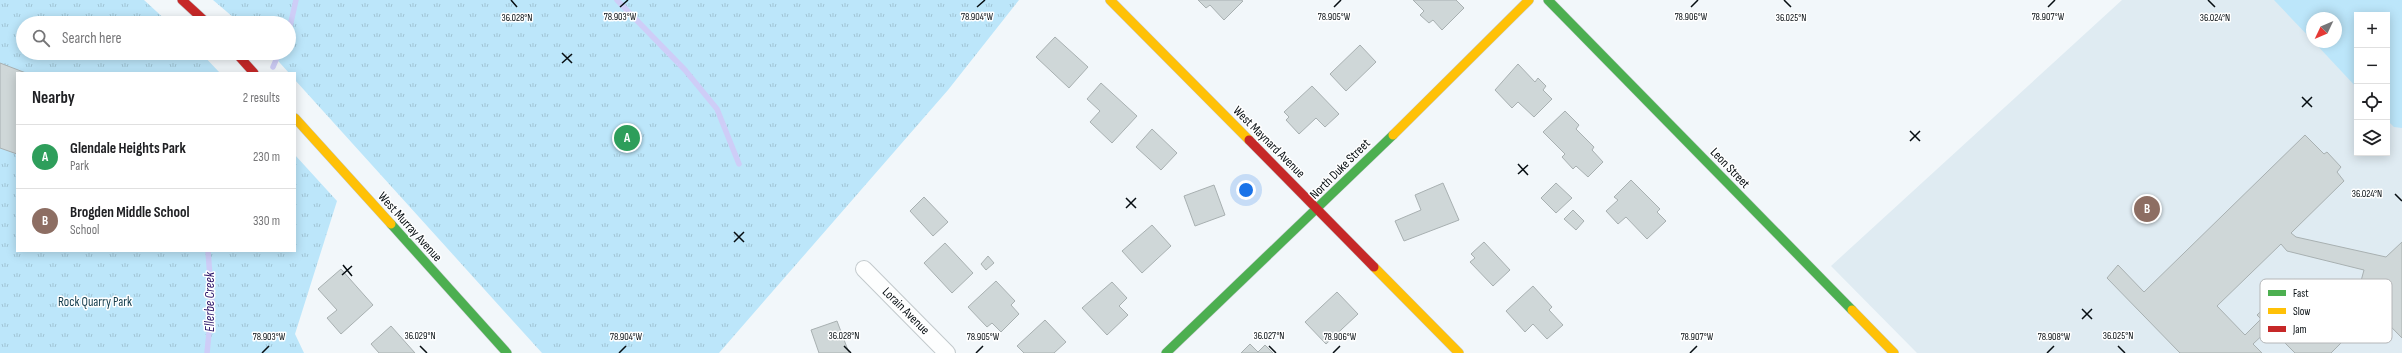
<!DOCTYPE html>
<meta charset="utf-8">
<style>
body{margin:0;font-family:"Sofia Sans Condensed",sans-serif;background:#f2f2f2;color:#202124}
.controls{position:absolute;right:12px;top:12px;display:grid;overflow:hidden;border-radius:0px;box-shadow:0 2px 10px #0003}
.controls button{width:36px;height:36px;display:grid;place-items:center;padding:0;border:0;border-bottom:1px solid #e0e0e0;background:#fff;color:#202124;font:20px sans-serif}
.compass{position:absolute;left:2306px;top:12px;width:36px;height:36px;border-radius:50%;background:#fff;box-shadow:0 2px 10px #0003;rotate:226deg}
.you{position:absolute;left:1246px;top:190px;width:14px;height:14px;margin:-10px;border:3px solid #fff;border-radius:50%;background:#1a73e8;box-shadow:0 0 0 6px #1a73e833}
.badge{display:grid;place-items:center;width:26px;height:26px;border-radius:50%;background:#595f63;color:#fff;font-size:13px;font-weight:700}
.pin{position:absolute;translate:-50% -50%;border:2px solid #fff;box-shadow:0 1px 4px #0006}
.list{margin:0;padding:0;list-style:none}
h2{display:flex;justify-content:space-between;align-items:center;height:52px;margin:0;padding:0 16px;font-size:17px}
h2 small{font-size:13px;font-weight:400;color:#757577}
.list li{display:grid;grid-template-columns:26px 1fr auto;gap:12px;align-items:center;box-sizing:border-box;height:64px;padding:0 16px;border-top:1px solid #e0e0e0}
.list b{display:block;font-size:15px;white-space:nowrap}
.list p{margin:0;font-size:13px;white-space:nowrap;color:#757577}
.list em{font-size:13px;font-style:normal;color:#757577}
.icon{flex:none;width:22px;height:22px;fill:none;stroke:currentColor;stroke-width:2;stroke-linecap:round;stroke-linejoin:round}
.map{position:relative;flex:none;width:2402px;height:353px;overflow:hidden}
.search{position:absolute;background:#fff;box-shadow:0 2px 10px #0003;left:16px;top:16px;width:280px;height:44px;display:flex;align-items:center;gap:10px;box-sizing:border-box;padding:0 14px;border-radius:22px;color:#757577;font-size:15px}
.panel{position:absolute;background:#fff;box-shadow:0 2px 10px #0003;left:16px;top:72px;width:280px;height:180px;border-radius:0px}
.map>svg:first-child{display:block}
.built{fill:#dfebf2;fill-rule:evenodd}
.grass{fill:#bce6fa}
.park{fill:url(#park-tufts)}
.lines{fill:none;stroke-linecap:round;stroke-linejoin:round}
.stream{stroke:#cecdf7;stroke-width:5.5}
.building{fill:#cfd7d8;stroke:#a8b0b1}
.street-casing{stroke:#c2c9cc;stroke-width:18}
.fast-casing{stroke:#c2c9cc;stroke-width:10}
.slow-casing{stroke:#c2c9cc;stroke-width:10}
.jam-casing{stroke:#c2c9cc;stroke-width:10}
.street{stroke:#fdfefe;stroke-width:16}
.fast{stroke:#4caf50;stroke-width:9}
.slow{stroke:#ffc107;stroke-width:9}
.jam{stroke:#c62828;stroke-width:9}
.ticks{fill:none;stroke:#060d11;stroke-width:1.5}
.labels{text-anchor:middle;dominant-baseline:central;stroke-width:3;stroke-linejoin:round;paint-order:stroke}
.street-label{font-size:13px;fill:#060d11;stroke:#fff}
.park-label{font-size:13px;fill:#123c4c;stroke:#fff}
.water-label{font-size:14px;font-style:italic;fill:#2c166a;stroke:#fff}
.key{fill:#fff;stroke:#b4b6b8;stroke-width:1}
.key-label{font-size:11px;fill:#060d11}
.ticks-label{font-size:10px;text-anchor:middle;fill:#060d11;stroke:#fff;stroke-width:3;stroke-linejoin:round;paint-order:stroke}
</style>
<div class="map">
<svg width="2402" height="353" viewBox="0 0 2402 353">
<defs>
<pattern id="park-tufts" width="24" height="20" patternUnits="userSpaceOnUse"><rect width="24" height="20" fill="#bce6fa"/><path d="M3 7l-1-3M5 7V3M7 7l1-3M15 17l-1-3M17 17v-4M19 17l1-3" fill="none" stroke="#a0c4d5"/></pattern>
</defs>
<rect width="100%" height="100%" fill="#f2f7fa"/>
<path class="built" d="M2122,0h280v353h-485l-86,-87zM2357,15h30v138h-30zM2312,18h24v24h-24z"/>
<path class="grass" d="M2274,0h128v128l-8,-1 -7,-7v-105h-30v73l-43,-46h22v-24h-24v22z"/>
<path class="park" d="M0,0h144l25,23h-146v30h178l19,20h-203v178h278v-96l42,46 -42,133 9,19h-304z
M213,0h806l-71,90 -229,263h-177l-247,-273v-7h-6l-18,-20h18v-30h-49z"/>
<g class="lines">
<path class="stream" d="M617,0l68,70 32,39 22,55
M289,31l7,-31
M273,67l6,-14
M207,353l5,-50 -4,-52"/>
</g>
<path class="building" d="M1198,0h43l2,1 -19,19 -14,-15 -4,3z
M1413,0h43l8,8 -22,22 -9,-10 -4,3 -9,-8 4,-4z
M1055,37l33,30 -19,21 -33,-31z
M1360,45l16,17 -30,29 -16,-17z
M0,63l26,10h-9v81l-17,-6z
M1518,64l17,18 3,-4 8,8 -3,4 9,9 -18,18 -16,-15 -6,6 -17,-18z
M1101,83l36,33 -25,27 -22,-21 10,-11 -13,-12z
M1312,86l27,28 -14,13 -9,-9 -17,16 -13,-14 3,-3 -5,-5z
M1565,111l14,14 -3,4 18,18 -2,3 11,12 -15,15 -12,-11 -3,3 -11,-12 3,-3 -22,-22z
M1152,129l25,24 -16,17 -25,-23z
M2305,135l19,19 3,-2 14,15 -4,5 7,9 -53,52 5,4 90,20 16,-15v96l-49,-50 8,-7 3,-11 -77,-19 -6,-7 -64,62 28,29 16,-16 -4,-4 38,-36 54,56 -18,18h-36l-25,-25 -17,16 9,9h-82l-73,-75 11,-13 26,27z
M1631,180l29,29 -3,3 9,9 -19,18 -21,-22 -8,7 -12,-13 12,-11 -4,-3z
M1443,183l16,37 -55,21 -9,-20 26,-11 -6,-15z
M1556,183l16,15 -16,15 -15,-15z
M1214,185l11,30 -30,11 -11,-30z
M924,197l24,25 -15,14 -23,-25z
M1573,210l11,11 -8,9 -12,-11z
M1152,225l19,21 -29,27 -20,-22z
M1484,242l26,28 -17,16 -23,-24 5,-4 -4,-4z
M945,243l28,30 -21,20 -28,-30z
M988,256l6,7 -8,7 -5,-6z
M341,269l32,36 -32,29 -14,-16 10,-8 -19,-21z
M996,281l19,20 -4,4 8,9 -18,18 -9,-9 -5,4 -19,-20z
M1112,282l15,16 -8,8 9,9 -21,20 -25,-27z
M1533,286l19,21 -3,3 14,15 -16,14 -14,-15 -8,8 -19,-21z
M1337,292l21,22 -32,30 -21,-22z
M1045,320l21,22 -12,11h-30l-7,-7z
M837,321l12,32h-30l-8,-23z
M391,326l24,27h-36l-8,-9z
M1250,344l8,8 7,-7 8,8h-32z"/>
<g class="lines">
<defs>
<path id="street" d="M864,269l83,84"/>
<path id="fast" d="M1548,0l304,310
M391,224l116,129
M1166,353l227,-218"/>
<path id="slow" d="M1110,0l139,140
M295,118l96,106
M1393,135l136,-135
M1374,267l85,86
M1852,310l42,43"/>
<path id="jam" d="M182,0l25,23
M236,53l18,20
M1249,140l125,127"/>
</defs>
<use href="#street" class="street-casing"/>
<use href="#fast" class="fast-casing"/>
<use href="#slow" class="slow-casing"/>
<use href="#jam" class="jam-casing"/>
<use href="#street" class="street"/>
<use href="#fast" class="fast"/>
<use href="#slow" class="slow"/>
<use href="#jam" class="jam"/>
</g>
<path class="ticks" d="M511,0l6,7M1784,0l7,7M2208,0l7,7M620,7l8,-7M977,7l8,-7M1334,7l7,-7M1691,7l7,-7M2048,7l7,-7M562,53l10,10M562,63l10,-9M2302,97l10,10M2302,107l10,-10M1910,131l10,10M1910,141l10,-10M1518,164l10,11M1518,174l10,-9M2395,194l7,7M1126,198l10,10M1126,208l10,-10M734,232l10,10M734,242l10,-10M343,265l9,11M342,275l10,-9M2082,309l10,10M2082,319l10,-10M420,346l7,7M844,346l7,7M1269,346l7,7M2118,346l7,7M262,353l7,-7M619,353l7,-7M976,353l7,-7M1333,353l7,-7M1690,353l7,-7M2047,353l7,-7"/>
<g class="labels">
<g class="street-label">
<text transform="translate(1269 142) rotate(45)">West Maynard Avenue</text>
<text transform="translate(1730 168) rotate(46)">Leon Street</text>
<text transform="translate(1340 169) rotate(-45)">North Duke Street</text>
<text transform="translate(410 227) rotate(48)">West Murray Avenue</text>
<text transform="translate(906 311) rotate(45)">Lorain Avenue</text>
</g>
<g class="park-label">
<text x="95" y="302">Rock Quarry Park</text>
</g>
<g class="water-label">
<text transform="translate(209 302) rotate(-90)">Ellerbe Creek</text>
</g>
</g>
<rect x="2260" y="279" width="132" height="64" rx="6" class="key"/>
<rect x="2268" y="290" width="18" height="6" fill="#4caf50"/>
<rect x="2268" y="308" width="18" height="6" fill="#ffc107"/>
<rect x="2268" y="326" width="18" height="6" fill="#c62828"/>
<g class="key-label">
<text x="2293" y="297">Fast</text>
<text x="2293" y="315">Slow</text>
<text x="2293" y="333">Jam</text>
</g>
<g class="ticks-label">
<text x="620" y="20">78.903°W</text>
<text x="977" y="20">78.904°W</text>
<text x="1334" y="20">78.905°W</text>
<text x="1691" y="20">78.906°W</text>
<text x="2048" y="20">78.907°W</text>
<text x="517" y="21">36.028°N</text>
<text x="1791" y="21">36.025°N</text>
<text x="2215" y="21">36.024°N</text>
<text x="2367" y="197">36.024°N</text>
<text x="420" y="339">36.029°N</text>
<text x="844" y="339">36.028°N</text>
<text x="1269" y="339">36.027°N</text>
<text x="2118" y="339">36.025°N</text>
<text x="269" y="340">78.903°W</text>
<text x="626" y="340">78.904°W</text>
<text x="983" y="340">78.905°W</text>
<text x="1340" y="340">78.906°W</text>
<text x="1697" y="340">78.907°W</text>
<text x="2054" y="340">78.908°W</text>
</g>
</svg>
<div class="controls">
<button>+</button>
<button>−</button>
<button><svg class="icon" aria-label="locate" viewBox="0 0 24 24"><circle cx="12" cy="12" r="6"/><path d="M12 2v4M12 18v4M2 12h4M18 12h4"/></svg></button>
<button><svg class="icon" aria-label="layers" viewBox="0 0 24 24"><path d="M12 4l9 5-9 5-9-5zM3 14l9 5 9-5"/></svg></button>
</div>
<svg class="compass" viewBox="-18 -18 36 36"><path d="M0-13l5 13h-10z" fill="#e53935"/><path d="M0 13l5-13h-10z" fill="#757577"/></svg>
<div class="you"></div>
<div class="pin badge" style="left:627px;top:138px;background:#2e9e5b">A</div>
<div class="pin badge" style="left:2147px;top:209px;background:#8d6e63">B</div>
<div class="search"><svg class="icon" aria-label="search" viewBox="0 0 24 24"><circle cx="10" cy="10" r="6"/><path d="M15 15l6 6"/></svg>Search here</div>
<section class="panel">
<h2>Nearby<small>2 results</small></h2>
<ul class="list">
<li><span class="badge" style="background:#2e9e5b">A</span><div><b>Glendale Heights Park</b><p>Park</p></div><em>230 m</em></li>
<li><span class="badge" style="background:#8d6e63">B</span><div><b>Brogden Middle School</b><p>School</p></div><em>330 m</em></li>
</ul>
</section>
</div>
